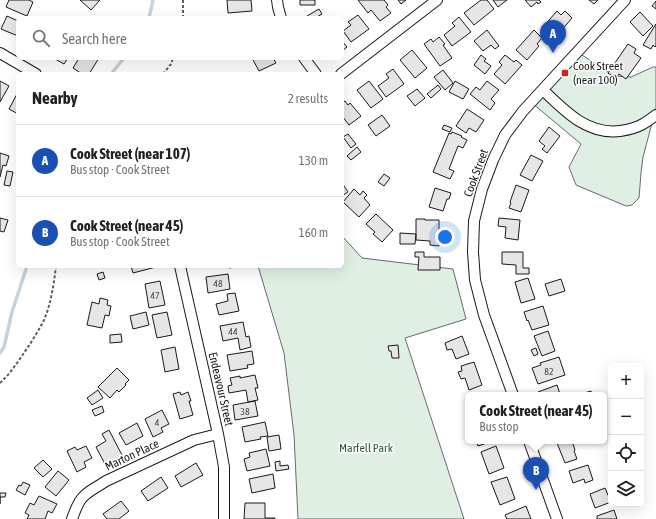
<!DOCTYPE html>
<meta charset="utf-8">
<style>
body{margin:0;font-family:"Asap Condensed",sans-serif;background:#f6f6f6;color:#202124}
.controls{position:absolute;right:12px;bottom:12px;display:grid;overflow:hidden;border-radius:6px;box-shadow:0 4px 16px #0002}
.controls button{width:36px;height:36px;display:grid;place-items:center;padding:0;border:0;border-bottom:1px solid #e0e0e0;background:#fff;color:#202124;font:20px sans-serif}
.you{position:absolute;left:445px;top:237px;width:14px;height:14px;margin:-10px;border:3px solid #fff;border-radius:50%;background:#1a73e8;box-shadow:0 0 0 6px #1a73e833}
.badge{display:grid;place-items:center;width:26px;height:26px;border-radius:50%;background:#7c3aed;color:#fff;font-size:13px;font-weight:700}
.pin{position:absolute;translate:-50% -33px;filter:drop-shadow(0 1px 2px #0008)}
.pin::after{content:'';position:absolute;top:21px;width:14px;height:12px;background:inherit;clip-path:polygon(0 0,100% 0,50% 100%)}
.popup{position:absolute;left:465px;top:392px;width:142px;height:52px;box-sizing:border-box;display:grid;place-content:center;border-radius:6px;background:#fff;filter:drop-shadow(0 1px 3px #0005);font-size:13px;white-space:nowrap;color:#757577}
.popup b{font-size:15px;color:#202124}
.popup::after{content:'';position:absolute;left:50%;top:100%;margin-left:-8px;border:8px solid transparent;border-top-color:#fff}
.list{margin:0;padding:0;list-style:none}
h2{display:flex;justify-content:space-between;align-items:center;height:52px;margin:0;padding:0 16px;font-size:17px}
h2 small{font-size:13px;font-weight:400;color:#757577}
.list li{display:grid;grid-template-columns:26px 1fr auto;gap:12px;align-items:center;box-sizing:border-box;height:72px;padding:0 16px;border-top:1px solid #e0e0e0}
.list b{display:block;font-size:15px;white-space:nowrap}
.list p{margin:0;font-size:13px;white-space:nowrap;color:#757577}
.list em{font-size:13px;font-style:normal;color:#757577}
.icon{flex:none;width:22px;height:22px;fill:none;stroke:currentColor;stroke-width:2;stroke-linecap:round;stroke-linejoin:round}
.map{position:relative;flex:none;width:656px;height:519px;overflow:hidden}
.search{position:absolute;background:#fff;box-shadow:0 4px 16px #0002;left:16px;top:16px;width:328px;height:44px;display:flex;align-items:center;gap:10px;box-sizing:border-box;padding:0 14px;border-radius:6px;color:#757577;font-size:15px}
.panel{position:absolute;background:#fff;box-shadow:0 4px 16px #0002;left:16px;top:72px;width:328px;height:196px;border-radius:6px}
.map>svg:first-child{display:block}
.green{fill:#e0efe3;stroke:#6a6a6a}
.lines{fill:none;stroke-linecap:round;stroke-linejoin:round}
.stream{stroke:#c6d2dc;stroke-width:3.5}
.building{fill:#e6e6e6;stroke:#1a1a1a}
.minor-casing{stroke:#1a1a1a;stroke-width:12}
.path{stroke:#5f5f5f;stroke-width:2;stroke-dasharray:3 2;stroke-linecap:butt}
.minor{stroke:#fff;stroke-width:10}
.poi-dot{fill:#c62828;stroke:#fff;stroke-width:1.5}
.labels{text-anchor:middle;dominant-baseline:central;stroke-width:3;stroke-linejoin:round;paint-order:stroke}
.number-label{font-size:10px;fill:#4d4d4d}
.poi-label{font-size:12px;fill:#1a1a1a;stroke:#fff;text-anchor:start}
.street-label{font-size:12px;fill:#1a1a1a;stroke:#fff}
.park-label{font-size:12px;fill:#2b5a34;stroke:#fff}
</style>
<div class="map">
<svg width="656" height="519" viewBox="0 0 656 519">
<rect width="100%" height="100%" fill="#fff"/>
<path class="green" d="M576,51l38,25 17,1 22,-10h3v41l-13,49 -2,16 -2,25 -7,7 -6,1 -50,-21 -7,-18 12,-23 -49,-41z
M342,236l20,22 91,11 13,50 -61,19 59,181h-166l-4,-84 -10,-82 -26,-87h84z"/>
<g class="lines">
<path class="stream" d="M149,18l4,-18
M111,74l13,-16
M0,353l4,-6 8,-35 15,-46"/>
</g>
<path class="building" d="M9,0h20l4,2 -6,14 -21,-9z
M80,0h20l-9,10z
M227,0h24l1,11 -24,2z
M300,0h15v5h-15z
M358,0h26l4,5 -2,2 5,6 -11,8 -9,-11 -3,3z
M398,0h8l-5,4z
M481,0h6l7,9 -20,16 -10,-12z
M493,0h14l-9,7z
M525,0h14l2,2 -3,2 -1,-2 -6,5z
M589,0h9l-4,4z
M656,1v8l-4,-3z
M319,9l3,5 -7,4h-7l-1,-2z
M557,11l4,4 4,-4 7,7 -18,21 -12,-11z
M640,12l13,14 -10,10 -13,-14z
M358,15l11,14 -18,13 -8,-11 8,-6 -3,-3z
M7,16l11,5v15l-17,-7z
M459,17l12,15 -19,14 -8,-11 11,-9 -3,-3z
M656,24v22l-1,1 -2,-2 -2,4 -8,-4z
M487,30l12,16 -4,3 -4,-4 -8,6 -9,-10z
M534,30l8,8 -5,6 2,2 -12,14 -11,-10z
M439,37l6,7 -2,1 9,13 -12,8 -16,-22 7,-5 2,3z
M342,41l5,6 -5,4z
M628,44l8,5 -2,4 7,5 -15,21 -7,-5 -3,4 -8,-5z
M412,50l15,18 -12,10 -15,-18z
M481,55l5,4 -2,2 7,5 -6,8 -11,-9z
M505,55l9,7 2,-2 6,5 -17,19 -11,-10 8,-9 -3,-3z
M56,58h12l-4,6 -9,-5z
M79,58l2,1 1,-1h17l-10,16h-7l-9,-6z
M252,58h21l3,5 -17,8z
M393,69l11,15 -18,13 -8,-11 11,-8 -3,-4z
M443,70l10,13 -8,7 -11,-13z
M0,81l9,5 -9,16z
M369,81l14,18 -12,9 -14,-18z
M455,81l14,8 -6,10 -14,-7z
M487,81l12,9 -8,9 4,4 -5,7 -20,-16 6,-7 4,3z
M438,85l3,4 -10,9 -4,-4z
M417,89l8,9 -10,8 -8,-10z
M17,94h1v20l-9,-5z
M345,101l3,4 2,-2 11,13 -12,9 -7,-9v-13z
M467,109l17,11 -8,12 -7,-4 -3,5 -10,-7z
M382,115l8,11 -14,10 -8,-11z
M444,125l8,3 -2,4 -8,-3z
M549,127l11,9 -13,17 -5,-4 3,-3 -6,-5z
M452,132l10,4 -1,1 6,3 -4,8 -5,-2 -9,23 5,2 -4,8 -17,-7 16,-39 2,1z
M348,134l8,10 -5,4 -8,-11z
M357,147l4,5 -10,8 -4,-4z
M0,153l9,3 -3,10 -3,-1 -3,12z
M531,155l12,6 -11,20 -12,-6z
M7,171l6,1 -3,14 -6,-1z
M384,174l6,4 -6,8 -6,-4z
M342,183l6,9 -6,4z
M516,185l13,5 -8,22 -12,-4 2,-5 -1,-1z
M435,188l16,5 -2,6h-2l-4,12 -14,-4z
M354,189l6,6 3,-4 4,4 -3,3 6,7 -11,12 -16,-15z
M376,214l17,16 -11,12 -9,-8 2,-2 -9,-8z
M0,218l8,2 -4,12 -4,-1z
M499,218l21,2 -2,20 -13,-2 1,-11 -8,-1z
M416,219h9v1h14v13h5v8h-5v5l-9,-1v-4l-14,-1z
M400,233l16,1 -1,10h-15z
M415,252h9v5h16v13h-22l1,-13h-4z
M502,252h21v16h6v6h-13v-9l-14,-1z
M131,266h25v1l-23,6z
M229,266h14l-14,2z
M103,272l2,6 -6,2 -2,-6z
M228,274l2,15 -22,4 -2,-16z
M528,278l7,21 -14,4 -6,-21z
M561,279l4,12 -16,5 -4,-12z
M160,281l5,24 -16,3 -4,-24z
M235,293l4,18 -20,4 -3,-11 12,-3 -1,-7z
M100,298l8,2 -1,5 4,1 -2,10 -4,-1 -3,13 -15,-3 5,-23 7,2z
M543,306l6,19 -17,5 -4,-10 -1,1 -3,-9z
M146,312l3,13 -16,4 -3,-13z
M167,312l5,23 -15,3 -5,-23z
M243,322l3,15 3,-1 2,11 -11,3 -2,-12 -15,3 -3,-15z
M548,331l7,20 -13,5 -8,-20z
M121,334l1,8 -12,1v-8z
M462,336l7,18 -13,5 -4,-10 -5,1 -2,-7z
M398,345l1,13h-7l-1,-7h-2l-1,-5z
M175,347l4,22 -14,3 -4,-22z
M536,348l2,6 -4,2 -3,-6z
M252,351l2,13 -7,1 1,3 -18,3 -3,-16z
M559,357l6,18 -27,9 -6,-16 9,-3 -1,-2z
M474,362l8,23 -13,5 -4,-12 -4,1 -3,-7 4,-1 -1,-5z
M117,368l12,12 -4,4 1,1 -7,7 -2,-2 -7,8 -12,-11z
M255,375l3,13h-3l3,12 -10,2 -2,-12 -17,3 -1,-7 4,-1 -2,-7 10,-2v2z
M557,385l3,9 -3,1h-18l-1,-3z
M98,390l5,8 -11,7 -5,-7z
M591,391l1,4h-10l-1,-1z
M180,392l1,3 7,-3 3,9h-2l4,14 -13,4 -7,-25z
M255,401l3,15 -23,4 -2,-15z
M102,406l2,6 -9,4 -3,-6z
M162,410l7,14 -8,4 2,4 -10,5 -8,-18z
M265,422l3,14 -8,1 1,2 -16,3 -3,-15z
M137,423l6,13 -17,9 -7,-12z
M109,430l14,27 -17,9 -10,-19 10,-6 -4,-7z
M279,435l2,14 -12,2 -2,-14z
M476,441h17l-15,5z
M563,441h9l3,9 -1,1 3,8 -12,4 -8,-20z
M86,446l6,12 -8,4 2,5 -9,5 -10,-21 8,-4 2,3z
M496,446l8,22 -15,6 -8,-22z
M266,449l4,17 -23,5 -3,-12 6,-2 -1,-4z
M43,460l9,9 -9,8 -9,-9z
M280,461v5l8,-1 1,4 -13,2 -1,-9z
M196,463l7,12 -22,12 -6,-11z
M588,465l5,15 -8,3 -1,-4 -11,4 -4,-12z
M58,471l11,9 -13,16 -11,-9z
M273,474l2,14 -23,5 -3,-14z
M161,477l7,11 -20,13 -7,-10z
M507,477l8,22 -15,6 -9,-23z
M23,482l7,3 -5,10 -9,-5 3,-5 2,1z
M605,488l6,14 -16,6 -5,-14z
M0,493h6l-1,4h-5v7z
M39,496l18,8 -5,9 -4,-2 -3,8h-18l2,-4 -4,-2 5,-10 4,2z
M121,501l8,10 -10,8h-12l-4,-5z
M245,503h20v15h10v1h-31z
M526,506l5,13h-24l-2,-4z
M614,510l3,9h-20v-3z"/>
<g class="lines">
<defs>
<path id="minor" d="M277,0l1,7 3,11
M0,53l36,21
M304,58l12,16
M341,74l96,-74
M543,90c22,21 44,45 77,41 7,-1 16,-3 23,-7 5,-3 9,-6 13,-9
M180,266l38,168 6,33v52
M513,395l-29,-80 -9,-35 -2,-28 1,-31 8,-32 11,-29 12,-25 18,-24 102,-111
M529,441l28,78
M72,519c3,-8 6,-18 12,-23 6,-6 15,-10 22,-15l88,-41 24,-6"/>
</defs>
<use href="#minor" class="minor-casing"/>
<path class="path" d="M183,0v18
M163,74l8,-10 2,-6
M0,383c12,-11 21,-26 30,-39 5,-8 10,-16 14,-24 7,-16 10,-37 12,-54"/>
<use href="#minor" class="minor"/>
</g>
<rect class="poi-dot" x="561" y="69" width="8" height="8" rx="2"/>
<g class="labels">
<g class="number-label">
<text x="218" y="283">48</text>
<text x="155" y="295">47</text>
<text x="233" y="331">44</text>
<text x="549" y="371">82</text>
<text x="245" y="411">38</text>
<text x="157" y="422">4</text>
</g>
<g class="poi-label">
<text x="573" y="66">Cook Street<tspan x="573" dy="14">(near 100)</tspan></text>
</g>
<g class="street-label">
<text transform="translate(476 173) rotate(-70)">Cook Street</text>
<text transform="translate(221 389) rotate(77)">Endeavour Street</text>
<text transform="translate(132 455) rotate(-25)">Marton Place</text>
</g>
<g class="park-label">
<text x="366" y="448">Marfell Park</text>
</g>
</g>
</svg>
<div class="controls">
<button>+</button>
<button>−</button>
<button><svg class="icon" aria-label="locate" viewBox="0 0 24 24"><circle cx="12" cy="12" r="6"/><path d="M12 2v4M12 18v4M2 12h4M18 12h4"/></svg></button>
<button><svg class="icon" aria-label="layers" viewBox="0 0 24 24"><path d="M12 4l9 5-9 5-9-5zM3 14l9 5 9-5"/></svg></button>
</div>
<div class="you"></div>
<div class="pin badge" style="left:553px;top:53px;background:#1a4fb4">A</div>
<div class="pin badge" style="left:536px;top:490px;background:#1a4fb4">B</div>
<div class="popup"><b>Cook Street (near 45)</b>Bus stop</div>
<div class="search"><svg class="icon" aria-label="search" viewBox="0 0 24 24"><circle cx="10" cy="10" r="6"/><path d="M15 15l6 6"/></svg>Search here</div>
<section class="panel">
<h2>Nearby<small>2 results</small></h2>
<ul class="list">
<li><span class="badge" style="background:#1a4fb4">A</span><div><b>Cook Street (near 107)</b><p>Bus stop · Cook Street</p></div><em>130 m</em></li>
<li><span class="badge" style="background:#1a4fb4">B</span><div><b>Cook Street (near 45)</b><p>Bus stop · Cook Street</p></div><em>160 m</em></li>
</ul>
</section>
</div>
